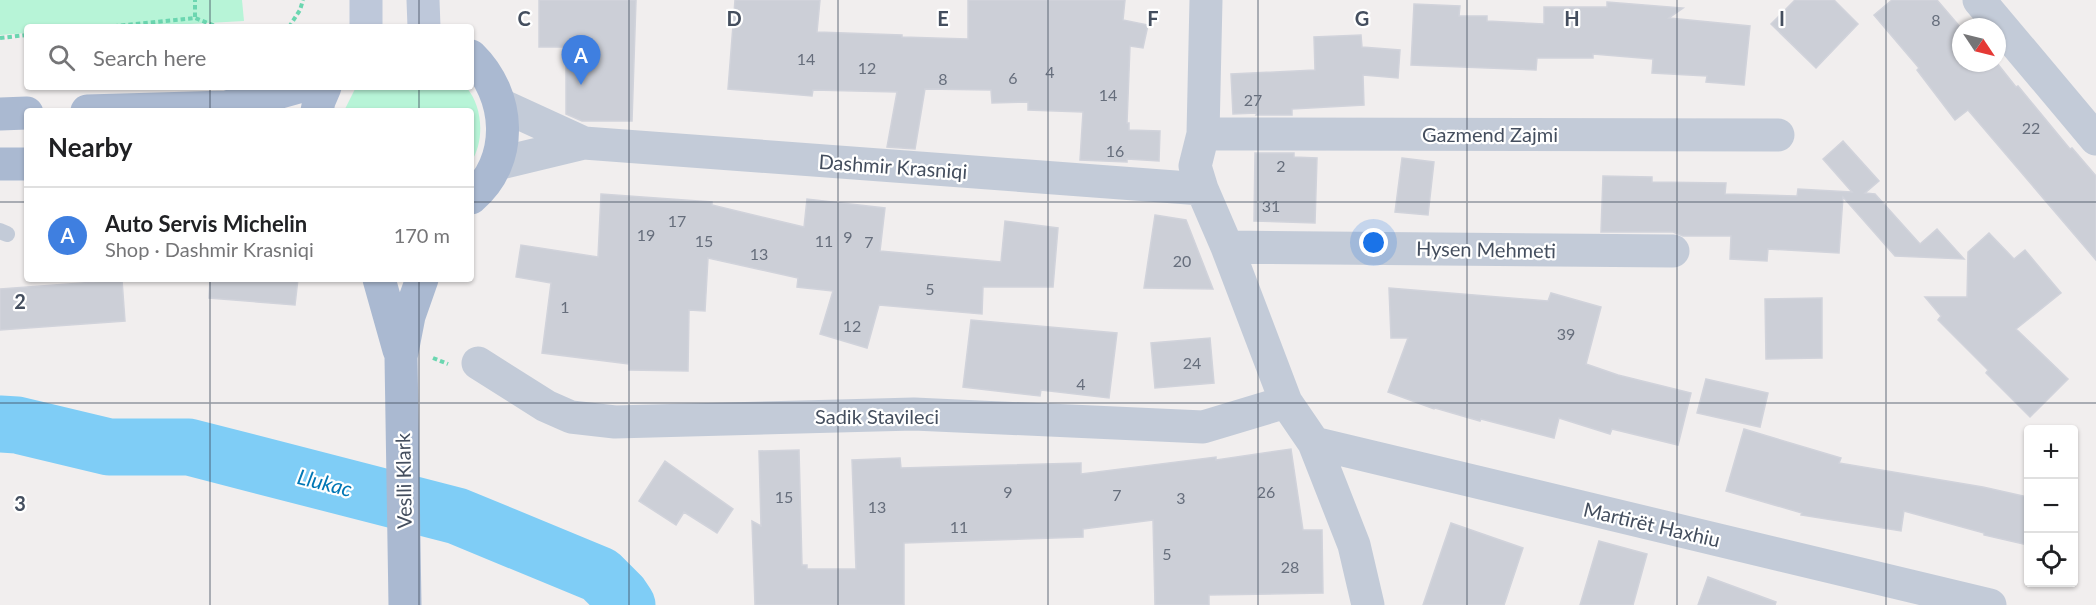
<!DOCTYPE html>
<meta charset="utf-8">
<style>
body{margin:0;font-family:Lato,sans-serif;background:#f6f6f6;color:#202124}
.controls{position:absolute;right:18px;bottom:18px;display:grid;overflow:hidden;border-radius:6px;box-shadow:0 2px 4px #0004}
.controls button{width:54px;height:54px;display:grid;place-items:center;padding:0;border:0;border-bottom:2px solid #e0e0e0;background:#fff;color:#202124;font:30px sans-serif}
.compass{position:absolute;left:1952px;top:18px;width:54px;height:54px;border-radius:50%;background:#fff;box-shadow:0 2px 4px #0004;rotate:125deg}
.you{position:absolute;left:1374px;top:243px;width:21px;height:21px;margin:-15px;border:4px solid #fff;border-radius:50%;background:#1a73e8;box-shadow:0 0 0 9px #1a73e833}
.badge{display:grid;place-items:center;width:39px;height:39px;border-radius:50%;background:#034df6;color:#fff;font-size:20px;font-weight:700}
.pin{position:absolute;translate:-50% -50px;filter:drop-shadow(0 2px 3px #0008)}
.pin::after{content:'';position:absolute;top:32px;width:21px;height:18px;background:inherit;clip-path:polygon(0 0,100% 0,50% 100%)}
.list{margin:0;padding:0;list-style:none}
h2{display:flex;justify-content:space-between;align-items:center;height:78px;margin:0;padding:0 24px;font-size:26px}
h2 small{font-size:20px;font-weight:400;color:#757577}
.list li{display:grid;grid-template-columns:39px 1fr auto;gap:18px;align-items:center;box-sizing:border-box;height:96px;padding:0 24px;border-top:2px solid #e0e0e0}
.list b{display:block;font-size:22px;white-space:nowrap}
.list p{margin:0;font-size:20px;white-space:nowrap;color:#757577}
.list em{font-size:20px;font-style:normal;color:#757577}
.icon{flex:none;width:33px;height:33px;fill:none;stroke:currentColor;stroke-width:2;stroke-linecap:round;stroke-linejoin:round}
.map{position:relative;flex:none;width:2096px;height:605px;overflow:hidden}
.search{position:absolute;background:#fff;box-shadow:0 2px 4px #0004;left:24px;top:24px;width:450px;height:66px;display:flex;align-items:center;gap:15px;box-sizing:border-box;padding:0 21px;border-radius:6px;color:#757577;font-size:22px}
.panel{position:absolute;background:#fff;box-shadow:0 2px 4px #0004;left:24px;top:108px;width:450px;height:174px;border-radius:6px}
.map>svg:first-child{display:block}
.green{fill:#b7f4d7}
.lines{fill:none;stroke-linecap:round;stroke-linejoin:round}
.river{stroke:#7fcdf6;stroke-width:57}
.building{fill:#cccfd7;stroke:#d1d3db;stroke-width:1.5}
.path{stroke:#6bd6b0;stroke-width:4;stroke-dasharray:4.5 3;stroke-linecap:butt}
.lane{stroke:#c3cbd8;stroke-width:16}
.street{stroke:#c3cbd8;stroke-width:33}
.secondary{stroke:#bec8da;stroke-width:33}
.primary{stroke:#aab9d1;stroke-width:33}
.grid{fill:none;stroke:#444e5e;stroke-width:1.5;stroke-opacity:0.55}
.labels{text-anchor:middle;dominant-baseline:central;stroke-width:4.5;stroke-linejoin:round;paint-order:stroke}
.number-label{font-size:16px;fill:#666e7c}
.street-label{font-size:20px;fill:#444e5e;stroke:#fff}
.water-label{font-size:21px;font-style:italic;fill:#0077b5;stroke:#fff}
.grid-label{font-size:20px;text-anchor:middle;font-weight:bold;fill:#444e5e;stroke:#fff;stroke-width:4.5;stroke-linejoin:round;paint-order:stroke}
</style>
<div class="map">
<svg width="2096" height="605" viewBox="0 0 2096 605">
<rect width="100%" height="100%" fill="#f1eeee"/>
<path class="green" d="M0,0h242l2,21 -108,6h-109v6l-27,2z
M356,87h110c17,19 19,54 5,75v-51h-127z"/>
<g class="lines">
<path class="river" d="M0,424l17,1 92,22h80l268,69 143,59 21,21 6,9"/>
</g>
<path class="building" d="M539,0h97l-4,121h-50l-16,-7v-67h-27z
M735,0h85l-3,32 85,3v2l66,2v-39h157l-2,20 25,5 -5,23 -13,-2 -3,77h2v7l31,1 -1,30 -32,-2v3l-47,-2 3,-48 -55,-2v-8l-36,1 -1,-13 -66,-1 -10,60 -28,-2 10,-55 -84,-2 -1,6 -84,-7z
M1795,0h39l24,24 -42,44 -45,-44z
M1892,0h45l24,28v35h36l19,24 2,-1 52,63 2,-1 24,28v84l-128,-150 -13,10 -38,-50 2,-2 -45,-53z
M1607,2l76,6 -14,10 81,8 -6,59 -38,-3 1,-6 -55,-3 1,-14 -60,-5v4h-56l-1,12 -125,-5 3,-61 46,2 -1,10h28v5l57,3v-17h63z
M1361,35l1,12 38,3 -2,28 -35,-3 1,30 -72,4v6h-36l1,-2 -24,1 -2,-40 84,-4 -1,-33z
M1843,141l36,40 -14,12 10,1 45,50 17,-15 27,30 -69,-3 -52,-59 -4,56 -71,-4 -1,12 -37,-2 1,-23h-48l-10,-4h-72l2,-56 49,1v5l74,1 -1,11 72,2 1,-7 54,3 -29,-33z
M1255,153h39v4l23,1 -2,65 -61,-2z
M1402,158l32,4 -6,53 -33,-3z
M601,194l111,8v3l92,22 3,-28 78,9 -5,43 121,11 4,-41 53,7 -5,59h-70l-1,27 -103,-9 -12,43 -47,-14 13,-43 -36,-4 1,-9 -90,-20 -3,53 -16,-1 -1,61 -59,-1v-6l-87,-11 9,-70 -35,-6 5,-32 77,12z
M1155,215l31,5 27,69 -69,-1z
M1989,233l25,26 11,-9 36,43 -45,36 52,50 -38,38 -44,-44 2,-3 -50,-50 3,-4 -16,-19h42l1,-45z
M210,279h88l-3,26 -86,-7z
M122,280l3,41 -125,9v-41z
M1389,288l159,13 3,-8 50,14 -15,57 32,11 73,18 -13,52 -66,-16 -2,5 -51,-16 -5,20 -73,-19 -1,2 -45,-13 -1,1 -46,-17 20,-54h-17z
M1822,298v60l-56,1 -1,-60z
M971,320l146,13 -8,65 -68,-8 -1,6 -77,-9z
M1210,338l4,45 -59,5 -4,-45z
M1706,379l62,14 -8,34 -63,-14z
M1744,429l97,29 -2,5 144,24 45,10v48l-44,-10v-2l-80,-22 -3,20 -100,-16 1,-2 -76,-22z
M1291,449l12,81h19l1,63 -114,2v10h-54l-2,-85 -70,9v8l-179,6v62h-149l-3,-84 9,5 -2,-75 40,-1 3,115h5v4h49l-4,-109 48,-2 1,10 180,-5v11l135,-17v3z
M665,461l68,48 -16,24 -33,-21 -8,13 -37,-24z
M1451,523l72,25 -19,57h-81z
M1599,541l48,13 -14,51h-53z
M1708,577l68,25 -1,3h-77z"/>
<g class="lines">
<path class="path" d="M195,17v-17
M106,27l89,-9 23,9
M289,27l11,-17 3,-10
M0,38l27,-3
M433,358l15,6"/>
<path class="lane" d="M0,231l7,3"/>
<path class="street" d="M1206,0l-3,134 -8,32 7,23 25,58 59,155 28,41 40,102 14,60
M1979,0l117,139
M501,105l83,38
M1203,134l575,1
M497,164l87,-21 618,46
M1227,247l446,4
M478,363l68,43 25,11 44,5 299,-8 289,13 83,-25
M1314,443l676,162"/>
<path class="secondary" d="M366,0v27
M423,0l1,27"/>
<path class="primary" d="M471,56c40,39 44,105 0,142
M87,111l140,-4 71,-20
M317,111l2,-10 6,-14
M0,114l27,-1
M0,164h27
M379,279l20,71
M405,605l-4,-248 8,-41 13,-37"/>
</g>
<path class="grid" d="M210,0v27M419,0v27M629,0v605M838,0v605M1048,0v605M1258,0v605M1467,0v605M1677,0v605M1886,0v605M210,87v24M419,87v24M0,202h27M471,202h1625M210,279v326M419,279v326M0,403h2096"/>
<g class="labels">
<g class="number-label">
<text x="1936" y="19">8</text>
<text x="806" y="58">14</text>
<text x="867" y="67">12</text>
<text x="1050" y="71">4</text>
<text x="1013" y="77">6</text>
<text x="943" y="78">8</text>
<text x="1108" y="94">14</text>
<text x="1253" y="99">27</text>
<text x="2031" y="127">22</text>
<text x="1115" y="150">16</text>
<text x="1281" y="165">2</text>
<text x="1271" y="205">31</text>
<text x="677" y="220">17</text>
<text x="646" y="234">19</text>
<text x="848" y="236">9</text>
<text x="704" y="240">15</text>
<text x="824" y="240">11</text>
<text x="869" y="241">7</text>
<text x="759" y="253">13</text>
<text x="1182" y="260">20</text>
<text x="930" y="288">5</text>
<text x="565" y="306">1</text>
<text x="852" y="325">12</text>
<text x="1566" y="333">39</text>
<text x="1192" y="362">24</text>
<text x="1081" y="383">4</text>
<text x="1008" y="491">9</text>
<text x="1266" y="491">26</text>
<text x="1117" y="494">7</text>
<text x="784" y="496">15</text>
<text x="1181" y="497">3</text>
<text x="877" y="506">13</text>
<text x="959" y="526">11</text>
<text x="1167" y="553">5</text>
<text x="1290" y="566">28</text>
</g>
<g class="street-label">
<text x="1490" y="134">Gazmend Zajmi</text>
<text transform="translate(893 166) rotate(4)">Dashmir Krasniqi</text>
<text transform="translate(1486 249) rotate(1)">Hysen Mehmeti</text>
<text x="877" y="416">Sadik Stavileci</text>
<text transform="translate(403 481) rotate(-91)">Veslli Klark</text>
<text transform="translate(1652 524) rotate(13)">Martirët Haxhiu</text>
</g>
<g class="water-label">
<text transform="translate(325 482) rotate(14)">Llukac</text>
</g>
</g>
<g class="grid-label">
<text x="524" y="26">C</text>
<text x="734" y="26">D</text>
<text x="943" y="26">E</text>
<text x="1153" y="26">F</text>
<text x="1362" y="26">G</text>
<text x="1572" y="26">H</text>
<text x="1782" y="26">I</text>
<text x="20" y="309">2</text>
<text x="20" y="511">3</text>
</g>
</svg>
<div class="controls">
<button>+</button>
<button>−</button>
<button><svg class="icon" aria-label="locate" viewBox="0 0 24 24"><circle cx="12" cy="12" r="6"/><path d="M12 2v4M12 18v4M2 12h4M18 12h4"/></svg></button>
</div>
<svg class="compass" viewBox="-18 -18 36 36"><path d="M0-13l5 13h-10z" fill="#e53935"/><path d="M0 13l5-13h-10z" fill="#757577"/></svg>
<div class="you"></div>
<div class="pin badge" style="left:581px;top:85px;background:#3f7fe0">A</div>
<div class="search"><svg class="icon" aria-label="search" viewBox="0 0 24 24"><circle cx="10" cy="10" r="6"/><path d="M15 15l6 6"/></svg>Search here</div>
<section class="panel">
<h2>Nearby<small></small></h2>
<ul class="list">
<li><span class="badge" style="background:#3f7fe0">A</span><div><b>Auto Servis Michelin</b><p>Shop · Dashmir Krasniqi</p></div><em>170 m</em></li>
</ul>
</section>
</div>
